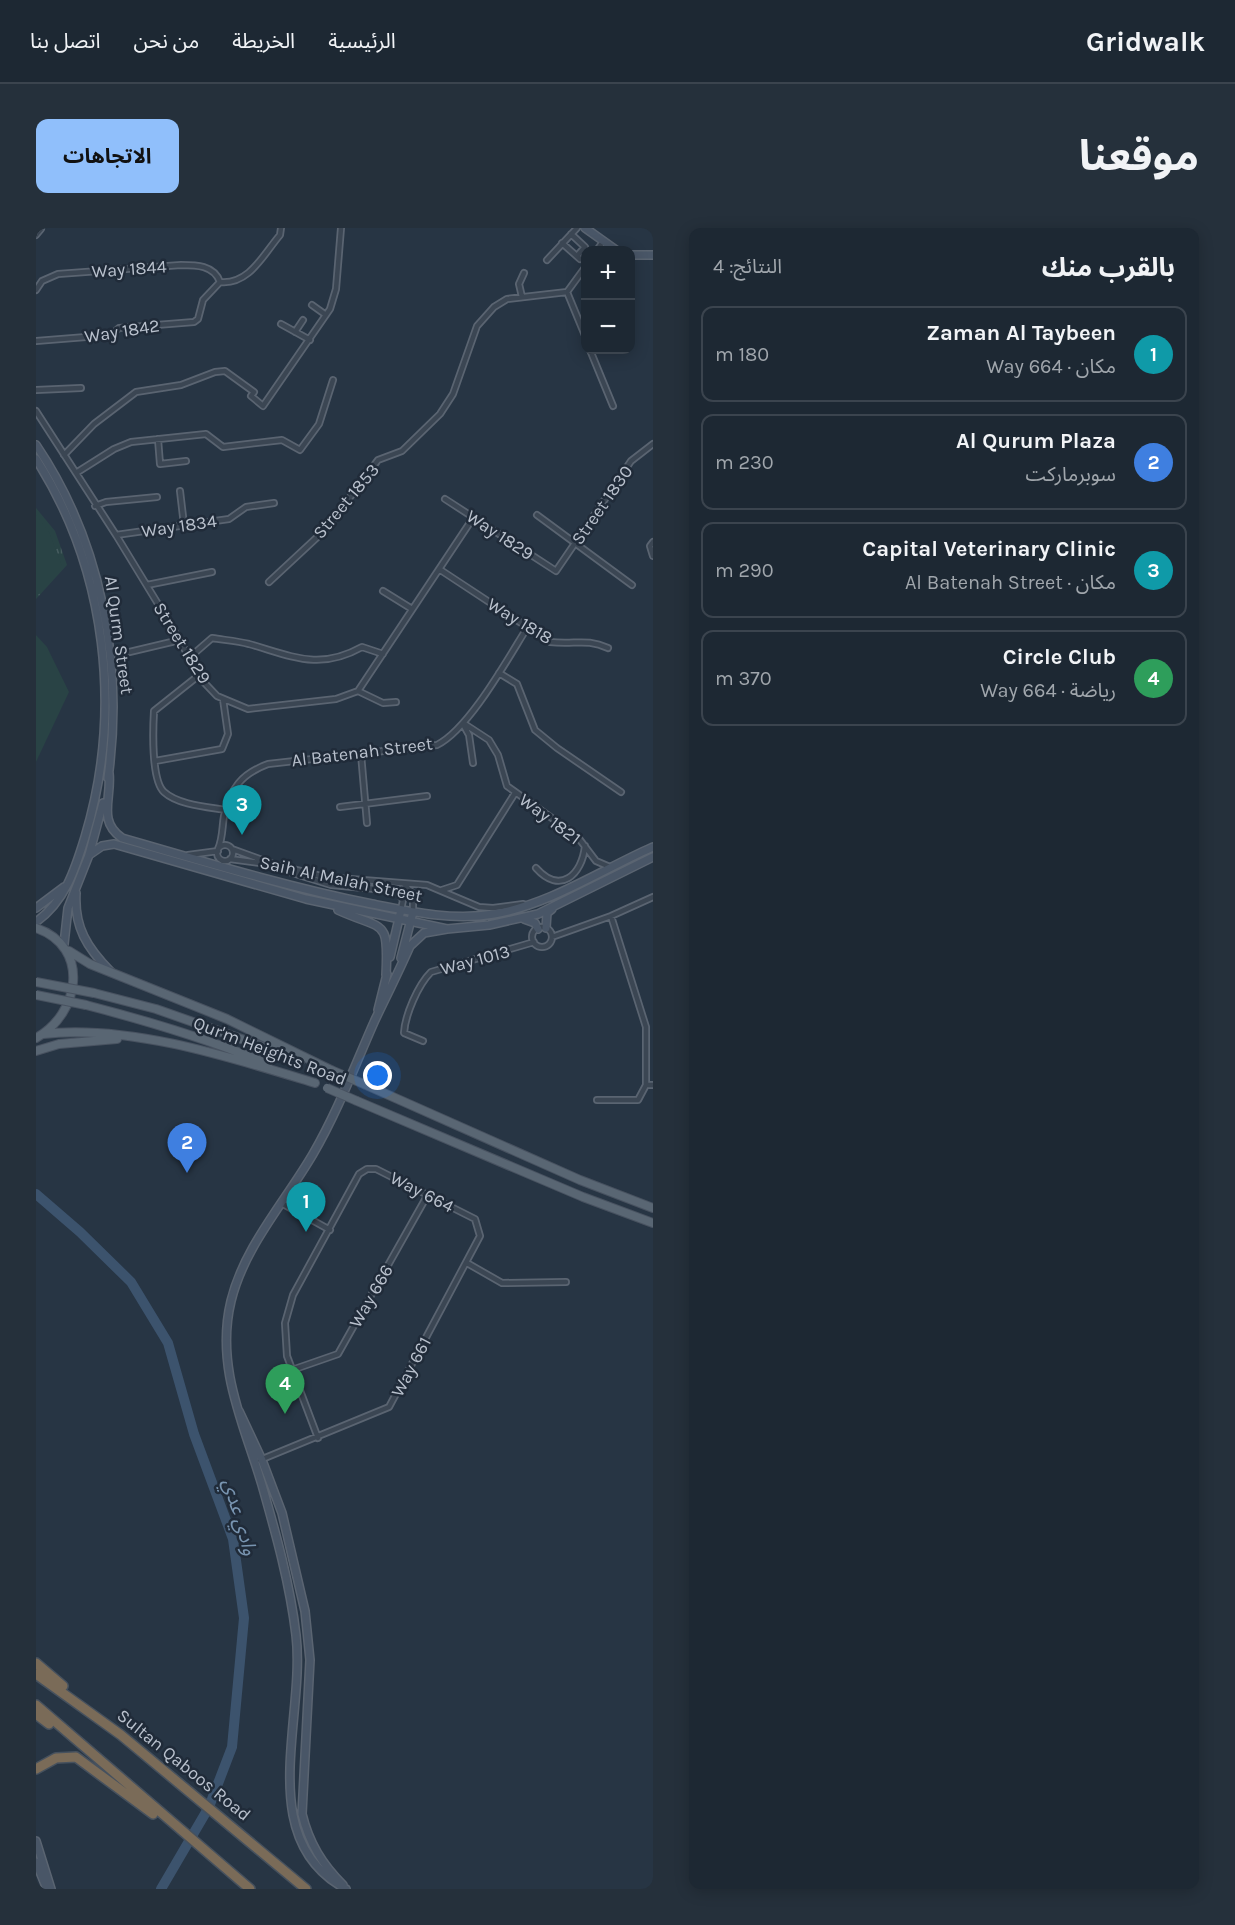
<!DOCTYPE html>
<html lang="ar">
<meta charset="utf-8">
<style>
body{margin:0;font-family:Karla,"Noto Sans Arabic",sans-serif;background:#25303b;color:#f1f3f6;direction:rtl}
.controls{position:absolute;right:18px;top:18px;display:grid;overflow:hidden;border-radius:12px;box-shadow:0 3px 15px #0003}
.controls button{width:54px;height:54px;display:grid;place-items:center;padding:0;border:0;border-bottom:2px solid #3b444e;background:#1d2833;color:#f1f3f6;font:30px sans-serif}
.you{position:absolute;left:342px;top:848px;width:21px;height:21px;margin:-15px;border:4px solid #fff;border-radius:50%;background:#1a73e8;box-shadow:0 0 0 9px #1a73e833}
.badge{display:grid;place-items:center;width:39px;height:39px;border-radius:50%;background:#90bffb;color:#fff;font-size:20px;font-weight:700}
.pin{position:absolute;translate:-50% -50px;filter:drop-shadow(0 2px 3px #0008)}
.pin::after{content:'';position:absolute;top:32px;width:21px;height:18px;background:inherit;clip-path:polygon(0 0,100% 0,50% 100%)}
.list{margin:0;padding:0;list-style:none}
h2{display:flex;justify-content:space-between;align-items:center;height:78px;margin:0;padding:0 24px;font-size:26px}
h2 small{font-size:20px;font-weight:400;color:#a0a6ac}
.list li{display:grid;grid-template-columns:39px 1fr auto;gap:18px;align-items:center;box-sizing:border-box;height:96px;margin:0 12px 12px;padding:0 12px;border:2px solid #3b444e;border-radius:12px}
.list b{display:block;font-size:22px;white-space:nowrap}
.list p{margin:0;font-size:20px;white-space:nowrap;color:#a0a6ac}
.list em{font-size:20px;font-style:normal;color:#a0a6ac}
.map{position:relative;flex:none;width:617px;height:1661px;overflow:hidden;direction:ltr;border-radius:12px}
header{display:flex;align-items:center;gap:36px;box-sizing:border-box;height:84px;padding:0 30px;background:#1d2833;border-bottom:2px solid #3b444e}
header strong{font-size:28px}
nav{display:flex;gap:33px;margin-inline-start:auto;font-size:21px}
.intro{display:flex;align-items:center;justify-content:space-between;box-sizing:border-box;height:144px;padding:0 36px}
h1{margin:0;font-size:42px}
.button{padding:15px 27px;border-radius:12px;background:#90bffb;color:#111;font-size:21px;font-weight:700}
main{display:flex;gap:36px;padding:0 36px}
aside{flex:1;background:#1d2833;border-radius:12px;box-shadow:0 3px 15px #0003}
.map>svg:first-child{display:block}
.grass{fill:url(#grass-tufts)}
.green{fill:#294345}
.lines{fill:none;stroke-linecap:round;stroke-linejoin:round}
.river{stroke:#3c536d;stroke-width:10}
.street-casing{stroke:#5a6471;stroke-width:8}
.secondary-casing{stroke:#5a6471;stroke-width:10}
.primary-casing{stroke:#485260;stroke-width:10}
.highway-casing{stroke:#46515e;stroke-width:12}
.street{stroke:#3b4653;stroke-width:4.5}
.secondary{stroke:#495667;stroke-width:7}
.primary{stroke:#596673;stroke-width:8}
.highway{stroke:#7a6b58;stroke-width:9}
.primary-bridge-casing{stroke:#485260;stroke-width:10;stroke-linecap:butt}
.primary-bridge{stroke:#596673;stroke-width:8}
.labels{text-anchor:middle;dominant-baseline:central;stroke-width:5;stroke-linejoin:round;paint-order:stroke}
.street-label{font-size:18px;fill:#b9c1cd;stroke:#202b39}
.water-label{font-size:20px;font-style:italic;fill:#7894b0;stroke:#202b39}
</style>
<header>
<strong>Gridwalk</strong>
<nav><a>الرئيسية</a><a>الخريطة</a><a>من نحن</a><a>اتصل بنا</a></nav>
</header>
<div class="intro"><h1>موقعنا</h1><a class="button">الاتجاهات</a></div>
<main>
<aside>
<h2>بالقرب منك<small>النتائج: 4</small></h2>
<ul class="list">
<li><span class="badge" style="background:#0f9aa8">1</span><div><b>Zaman Al Taybeen</b><p>مكان · Way 664</p></div><em>180 m</em></li>
<li><span class="badge" style="background:#3f7fe0">2</span><div><b>Al Qurum Plaza</b><p>سوبرماركت</p></div><em>230 m</em></li>
<li><span class="badge" style="background:#0f9aa8">3</span><div><b>Capital Veterinary Clinic</b><p>مكان · Al Batenah Street</p></div><em>290 m</em></li>
<li><span class="badge" style="background:#2e9e5b">4</span><div><b>Circle Club</b><p>رياضة · Way 664</p></div><em>370 m</em></li>
</ul>
</aside>
<div class="map">
<svg width="617" height="1661" viewBox="0 0 617 1661">
<defs>
<pattern id="grass-tufts" width="24" height="20" patternUnits="userSpaceOnUse" patternTransform="scale(1.5)"><rect width="24" height="20" fill="#294345"/><path d="M3 7l-1-3M5 7V3M7 7l1-3M15 17l-1-3M17 17v-4M19 17l1-3" fill="none" stroke="#465c5f"/></pattern>
</defs>
<rect width="100%" height="100%" fill="#273544"/>
<path class="grass" d="M0,280l19,23 12,34 -31,34z"/>
<path class="green" d="M0,287l13,17 13,34 -26,28z
M0,407l11,12 22,45 -33,70z"/>
<g class="lines">
<path class="river" d="M0,966l44,38 51,50 37,61 26,91 39,105 11,79 -12,129 -23,60 -48,82"/>
<defs>
<path id="street" d="M535,6l14,13 -8,9
M0,7l5,-6
M526,15l18,16
M561,22l5,-7
M511,32l30,-32
M184,54c29,3 43,-27 60,-47l1,-7
M0,62l6,-9 16,-7 123,-9c15,0 33,0 39,17
M531,64l19,46
M486,69l-3,-13 5,-11
M276,77l14,10
M245,96l29,16
M259,104l8,-12
M0,113l75,-6 8,-7 75,-6 4,-3 5,-19 17,-18
M554,122l23,56
M0,162l45,-2
M0,183l80,124 64,105 18,36 19,20 31,13 88,-10 22,-8 115,-173
M122,211l2,25 26,-3
M28,227l30,-31 42,-32 45,-7 34,-13 10,-1 29,21 -3,4 12,10 67,-97 6,-20 5,-61
M40,245l38,-24 17,-7 75,-8 17,13 59,-7 18,10 19,-26 14,-44
M144,263l4,34
M409,271l111,72 75,-110 22,-17
M59,278l11,-4 51,-5
M501,287l95,70
M80,307l113,-16 17,-12 28,-4
M617,314l-3,4 3,10
M403,341l111,73c25,3 36,-4 58,6
M233,354l57,-53 52,-69 24,-9 38,-37 13,-20 24,-68 17,-19 13,-8 60,-7 19,-26
M111,357l65,-13
M347,363l29,18
M154,429l22,-19c12,2 25,3 37,6 43,12 70,27 113,3l21,7
M75,440l10,-14 59,-14
M463,445l18,11 18,46 22,18 64,44
M162,448l-44,35c-1,17 -3,69 10,81 14,13 44,15 62,18
M322,463l25,12 13,-1
M427,495l26,17 9,15 9,31 70,50 19,25 14,6
M428,498l5,9 4,28
M325,526l6,69
M119,533l67,-12 6,-15 -5,-35
M304,579l87,-11
M181 625a8 8 0 1 1 16 0a8 8 0 1 1-16 0Z
M182,621c5,-11 4,-22 6,-33 7,-28 17,-42 44,-52l169,-19c32,-16 70,-85 90,-117
M196,621l44,16 49,12 102,8 52,22 14,1 30,-4
M152,627l30,-4
M194,631l30,4 71,22 66,6 6,9 -2,10
M500,640c24,27 46,7 49,-22
M368,656l9,10v18
M406,662l15,-5 58,-92
M575,688l35,111v58h7
M496 709a10 10 0 1 1 20 0a10 10 0 1 1-20 0Z
M516,709l59,-21 42,-19
M387,813l-19,-8c1,-18 14,-48 27,-61l103,-30
M561,872h41l8,-15
M247,976l47,26
M431,1035l35,20 64,-1
M256,1142l46,-16 89,-158
M224,1232l129,-53 91,-171 -5,-17 -99,-50h-9l-8,5 -66,121 -8,28 2,33 31,82"/>
<path id="secondary" d="M549,0l31,22
M594,27h23
M0,217c65,96 88,218 72,333
M0,231c71,111 87,252 49,378 -10,33 -20,64 -49,85
M73,545c3,25 -12,48 13,65 83,24 166,49 250,66 40,8 82,17 122,10 57,-10 107,-44 159,-67
M53,627l13,-9 12,-2 192,55 141,30 42,-4 49,-11 115,-57
M40,665c-2,34 11,55 35,79
M0,680l28,-21
M302,682c46,21 51,7 48,65
M488,691l11,4 3,6
M510,700l1,-15 5,-4
M28,716l4,-36 21,-53 14,-52
M354,729l11,-47
M365,730l12,-46
M342,782l9,-36
M203,1183l23,49 20,53 23,98 5,49 -8,154c7,29 20,50 41,71
M0,1613l15,48
M0,1634l11,27
M310,1661c-93,-50 -40,-171 -50,-254 -6,-51 -20,-101 -34,-150 -18,-61 -47,-118 -31,-184 13,-54 54,-99 82,-147 25,-43 42,-89 62,-134 12,-25 24,-49 35,-74l14,-13 23,-4"/>
<path id="primary" d="M0,700c55,19 44,86 0,110
M33,723l21,13 137,55 104,51
M58,765l62,16 145,51
M50,777c62,16 123,34 182,59
M7,806c86,-10 190,24 272,49
M0,823l23,-7 58,-5
M330,857l214,95 73,28
M321,873l226,96 70,26"/>
<path id="highway" d="M0,1435l27,23
M0,1446l85,61 185,154
M0,1477l214,184
M0,1486l13,10
M0,1541l20,-11 20,-1 77,57"/>
</defs>
<use href="#street" class="street-casing"/>
<use href="#secondary" class="secondary-casing"/>
<use href="#primary" class="primary-casing"/>
<use href="#highway" class="highway-casing"/>
<use href="#street" class="street"/>
<use href="#secondary" class="secondary"/>
<use href="#primary" class="primary"/>
<use href="#highway" class="highway"/>
<defs>
<path id="primary-bridge" d="M0,754l58,11
M0,767l50,10
M295,842l35,15
M291,860l30,13"/>
</defs>
<use href="#primary-bridge" class="primary-bridge-casing"/>
<use href="#primary-bridge" class="primary-bridge"/>
</g>
<g class="labels">
<g class="street-label">
<text transform="translate(93 41) rotate(-4)">Way 1844</text>
<text transform="translate(86 103) rotate(-9)">Way 1842</text>
<text transform="translate(310 273) rotate(-50)">Street 1853</text>
<text transform="translate(566 277) rotate(-55)">Street 1830</text>
<text transform="translate(143 298) rotate(-8)">Way 1834</text>
<text transform="translate(464 307) rotate(33)">Way 1829</text>
<text transform="translate(484 393) rotate(31)">Way 1818</text>
<text transform="translate(83 407) rotate(82)">Al Qurm Street</text>
<text transform="translate(146 415) rotate(58)">Street 1829</text>
<text transform="translate(326 524) rotate(-7)">Al Batenah Street</text>
<text transform="translate(514 591) rotate(37)">Way 1821</text>
<text transform="translate(305 651) rotate(12)">Saih Al Malah Street</text>
<text transform="translate(439 732) rotate(-15)">Way 1013</text>
<text transform="translate(234 823) rotate(21)">Qur'm Heights Road</text>
<text transform="translate(386 964) rotate(27)">Way 664</text>
<text transform="translate(335 1068) rotate(-60)">Way 666</text>
<text transform="translate(375 1139) rotate(-62)">Way 661</text>
<text transform="translate(148 1537) rotate(39)">Sultan Qaboos Road</text>
</g>
<g class="water-label">
<text transform="translate(204 1289) rotate(74)">وادي عدي</text>
</g>
</g>
</svg>
<div class="controls">
<button>+</button>
<button>−</button>
</div>
<div class="you"></div>
<div class="pin badge" style="left:270px;top:1004px;background:#0f9aa8">1</div>
<div class="pin badge" style="left:151px;top:945px;background:#3f7fe0">2</div>
<div class="pin badge" style="left:206px;top:607px;background:#0f9aa8">3</div>
<div class="pin badge" style="left:249px;top:1186px;background:#2e9e5b">4</div>
</div>
</main>
